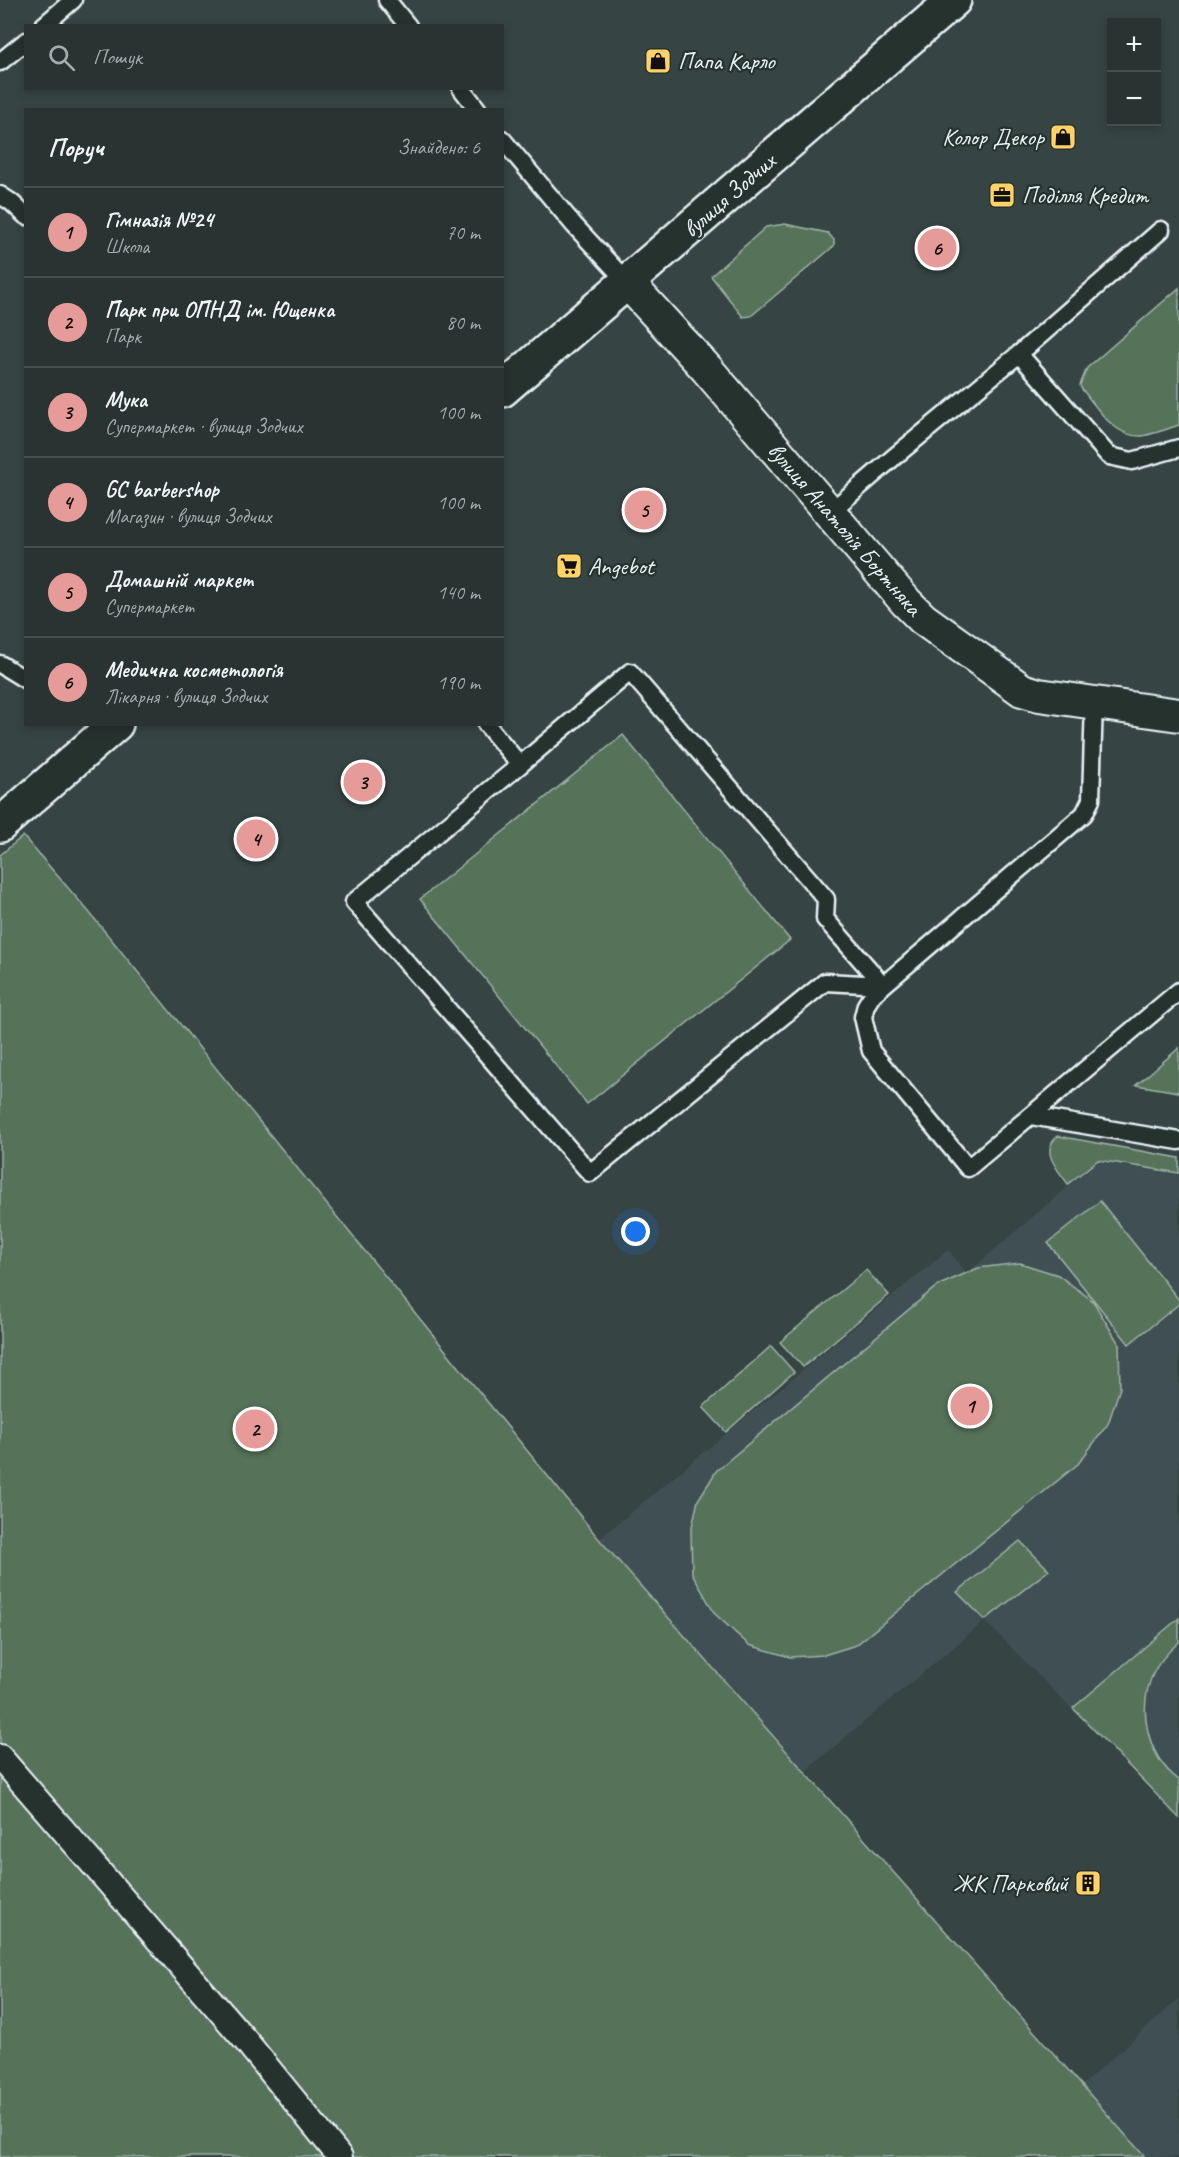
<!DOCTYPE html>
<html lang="uk">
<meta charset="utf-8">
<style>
body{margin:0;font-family:Caveat,sans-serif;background:#343f3e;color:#f1f3f6}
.controls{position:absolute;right:18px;top:18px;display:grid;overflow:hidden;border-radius:0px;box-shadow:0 3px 9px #0003}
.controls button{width:54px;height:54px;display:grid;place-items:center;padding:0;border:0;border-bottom:2px solid #444e4d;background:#283332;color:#f1f3f6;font:30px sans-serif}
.you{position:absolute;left:636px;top:1232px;width:21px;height:21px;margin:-15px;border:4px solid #fff;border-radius:50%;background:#1a73e8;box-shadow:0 0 0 9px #1a73e833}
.badge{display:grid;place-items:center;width:39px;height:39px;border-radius:50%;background:#e69b98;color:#111;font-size:20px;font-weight:700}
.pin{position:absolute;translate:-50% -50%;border:3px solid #fff;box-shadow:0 2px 6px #0006}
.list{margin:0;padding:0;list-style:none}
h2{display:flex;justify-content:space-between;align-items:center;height:78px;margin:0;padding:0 24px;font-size:26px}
h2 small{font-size:20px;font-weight:400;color:#a5aaac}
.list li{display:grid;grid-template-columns:39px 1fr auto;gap:18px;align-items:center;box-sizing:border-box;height:90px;padding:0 24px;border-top:2px solid #444e4d}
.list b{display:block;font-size:22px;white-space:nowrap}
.list p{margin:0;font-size:20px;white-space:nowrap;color:#a5aaac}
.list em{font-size:20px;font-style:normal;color:#a5aaac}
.icon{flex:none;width:33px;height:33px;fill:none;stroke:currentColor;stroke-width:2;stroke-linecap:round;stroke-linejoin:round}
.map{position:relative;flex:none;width:1179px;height:2157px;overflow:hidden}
.search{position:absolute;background:#283332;box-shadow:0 3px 9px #0003;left:24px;top:24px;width:480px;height:66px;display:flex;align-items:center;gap:15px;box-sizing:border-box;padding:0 21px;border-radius:0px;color:#a5aaac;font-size:22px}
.panel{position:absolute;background:#283332;box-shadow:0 3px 9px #0003;left:24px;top:108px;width:480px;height:618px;border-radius:0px}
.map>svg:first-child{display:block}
.built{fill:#415052}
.green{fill:#56735a;stroke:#9fb2a9;stroke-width:1.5}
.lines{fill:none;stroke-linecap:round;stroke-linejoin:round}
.service-casing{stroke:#e8f1f8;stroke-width:21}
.pedestrian-casing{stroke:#e8f1f8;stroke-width:28}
.minor-casing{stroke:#e8f1f8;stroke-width:36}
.secondary-casing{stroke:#e8f1f8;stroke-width:38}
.service{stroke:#26332d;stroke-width:16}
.pedestrian{stroke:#26332d;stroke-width:24}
.minor{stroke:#26332d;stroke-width:32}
.secondary{stroke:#26332d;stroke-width:33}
.labels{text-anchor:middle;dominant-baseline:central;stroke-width:4.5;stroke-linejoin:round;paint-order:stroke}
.poi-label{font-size:24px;fill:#e8f1f8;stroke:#26332d;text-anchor:start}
.street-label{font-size:24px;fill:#e8f1f8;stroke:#26332d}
</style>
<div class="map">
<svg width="1179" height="2157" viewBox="0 0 1179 2157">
<rect width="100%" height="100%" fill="#364443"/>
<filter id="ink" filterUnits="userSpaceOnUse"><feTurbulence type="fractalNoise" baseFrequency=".0167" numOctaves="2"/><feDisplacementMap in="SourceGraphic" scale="12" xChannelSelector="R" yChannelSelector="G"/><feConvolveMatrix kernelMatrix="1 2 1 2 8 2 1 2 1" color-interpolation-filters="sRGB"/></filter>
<g filter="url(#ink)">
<path class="built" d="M1098,1161l81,14v643l-194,-197 -180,150 -206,-232 349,-289 19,23z
M1179,1999v158h-34l-63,-72z"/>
<path class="green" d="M785,224l43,9 6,7v6l-83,70 -8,1 -32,-41 55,-49z
M1179,288v137c-12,4 -25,9 -37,11 -28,2 -45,-29 -61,-48l-1,-3 7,-17z
M623,735l167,205 -203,164 -167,-205z
M23,836l66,76 510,627 546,618h-1145v-1302z
M1179,1048v44l-43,-7 5,-4z
M1058,1136l121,22v15l-81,-13 -30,24c-10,-14 -29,-33 -10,-48z
M1100,1201l79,99v4l-50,40 -81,-101z
M1020,1263l38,12 35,26 26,43 1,44 -12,36 -30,40 -222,181 -32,10 -34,2 -41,-12 -34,-31 -23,-41 -1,-42 7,-31 19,-30 220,-184 41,-18z
M866,1270l23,25 -86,72 -23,-25z
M771,1346l23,26 -68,60 -23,-25z
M1020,1541l29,29 -64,50 -28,-28z
M1179,1618v24c-10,9 -18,17 -24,28 -19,36 -9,86 24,110v38l-106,-110z"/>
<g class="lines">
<defs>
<path id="service" d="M387,0l21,26
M43,26l30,-26
M0,62l26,-21
M461,88l17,22
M502,139l72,86 54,58
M0,195l11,7 15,14
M1019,354l90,102 23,5 47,-13
M830,512l64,-55 125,-103 142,-124
M0,664l26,16
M1094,702l-3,98 -7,14 -211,180 -7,11 -3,12 8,34 97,117 211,-177
M486,724l34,41 110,-93 196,227 -1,20 58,66
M520,765l-166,137 236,271 235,-191 58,3
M1031,1116l148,25"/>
<path id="pedestrian" d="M0,1757l246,284 94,116"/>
<path id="minor" d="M628,283l78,85 200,234 17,17 99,71 17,5 140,20"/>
<path id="secondary" d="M502,390l452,-390
M0,825l116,-101"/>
</defs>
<use href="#service" class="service-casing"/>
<use href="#pedestrian" class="pedestrian-casing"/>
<use href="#minor" class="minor-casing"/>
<use href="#secondary" class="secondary-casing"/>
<use href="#service" class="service"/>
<use href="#pedestrian" class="pedestrian"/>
<use href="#minor" class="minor"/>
<use href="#secondary" class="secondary"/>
</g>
</g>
<defs>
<symbol id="shop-square" viewBox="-11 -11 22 22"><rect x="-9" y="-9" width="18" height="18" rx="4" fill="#ffd166" stroke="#26332d"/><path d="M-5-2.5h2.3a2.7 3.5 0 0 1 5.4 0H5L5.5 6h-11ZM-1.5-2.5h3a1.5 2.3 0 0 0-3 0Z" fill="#111"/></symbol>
<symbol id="office-square" viewBox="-11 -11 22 22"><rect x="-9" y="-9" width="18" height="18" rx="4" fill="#ffd166" stroke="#26332d"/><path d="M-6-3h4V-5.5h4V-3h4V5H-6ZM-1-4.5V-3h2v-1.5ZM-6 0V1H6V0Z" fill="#111"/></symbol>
<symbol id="supermarket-square" viewBox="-11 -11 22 22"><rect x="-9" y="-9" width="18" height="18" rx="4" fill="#ffd166" stroke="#26332d"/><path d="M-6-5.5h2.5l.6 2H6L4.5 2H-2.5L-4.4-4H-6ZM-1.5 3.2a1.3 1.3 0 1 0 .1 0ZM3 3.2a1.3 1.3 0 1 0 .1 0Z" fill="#111"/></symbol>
<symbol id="building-square" viewBox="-11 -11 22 22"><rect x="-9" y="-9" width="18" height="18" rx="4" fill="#ffd166" stroke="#26332d"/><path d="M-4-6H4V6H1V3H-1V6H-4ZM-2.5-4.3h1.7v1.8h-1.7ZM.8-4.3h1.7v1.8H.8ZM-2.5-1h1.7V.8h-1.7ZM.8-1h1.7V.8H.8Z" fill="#111"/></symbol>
</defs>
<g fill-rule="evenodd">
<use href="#shop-square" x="643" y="46" width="30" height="30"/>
<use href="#shop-square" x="1048" y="122" width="30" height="30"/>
<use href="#office-square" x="987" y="180" width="30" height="30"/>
<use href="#supermarket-square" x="554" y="551" width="30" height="30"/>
<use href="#building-square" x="1073" y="1868" width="30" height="30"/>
</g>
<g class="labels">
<g class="poi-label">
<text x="678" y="61">Папа Карло</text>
<text x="1044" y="137" text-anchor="end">Колор Декор</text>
<text x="1022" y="195">Поділля Кредит</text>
<text x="588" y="566">Angebot</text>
<text x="1068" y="1883" text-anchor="end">ЖК Парковий</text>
</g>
<g class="street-label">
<text transform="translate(729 195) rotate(-41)">вулиця Зодчих</text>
<text transform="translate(845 529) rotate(49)">вулиця Анатолія Бортняка</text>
</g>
</g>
</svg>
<div class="controls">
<button>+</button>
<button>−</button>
</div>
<div class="you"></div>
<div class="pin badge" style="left:970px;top:1406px">1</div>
<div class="pin badge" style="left:255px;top:1429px">2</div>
<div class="pin badge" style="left:363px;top:782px">3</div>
<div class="pin badge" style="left:256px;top:839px">4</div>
<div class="pin badge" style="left:644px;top:510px">5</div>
<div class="pin badge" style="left:937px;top:248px">6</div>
<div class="search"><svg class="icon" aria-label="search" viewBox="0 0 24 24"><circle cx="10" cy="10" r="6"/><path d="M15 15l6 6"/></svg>Пошук</div>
<section class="panel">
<h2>Поруч<small>Знайдено: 6</small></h2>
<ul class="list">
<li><span class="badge">1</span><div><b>Гімназія №24</b><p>Школа</p></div><em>70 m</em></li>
<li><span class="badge">2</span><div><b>Парк при ОПНД ім. Ющенка</b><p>Парк</p></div><em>80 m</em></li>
<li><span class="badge">3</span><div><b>Мука</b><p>Супермаркет · вулиця Зодчих</p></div><em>100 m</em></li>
<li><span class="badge">4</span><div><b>GC barbershop</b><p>Магазин · вулиця Зодчих</p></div><em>100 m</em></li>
<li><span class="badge">5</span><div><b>Домашній маркет</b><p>Супермаркет</p></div><em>140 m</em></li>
<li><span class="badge">6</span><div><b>Медична косметологія</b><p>Лікарня · вулиця Зодчих</p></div><em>190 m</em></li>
</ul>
</section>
</div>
